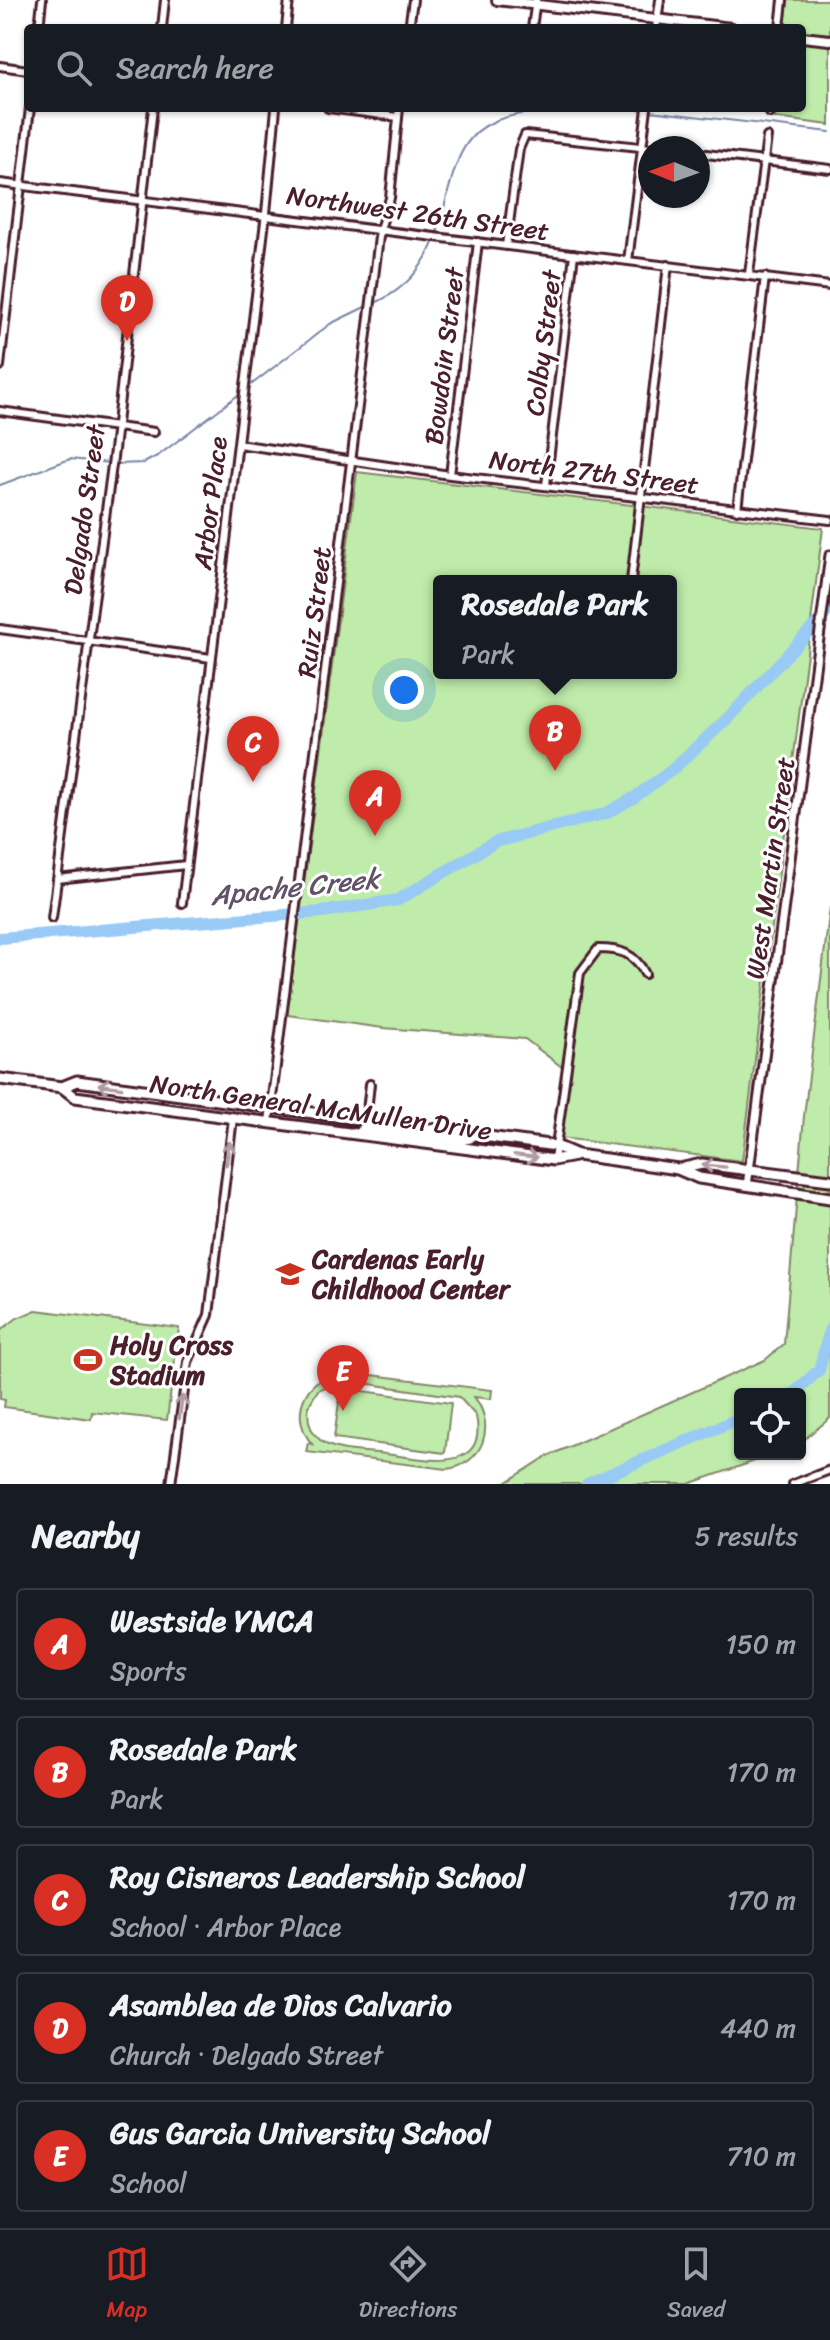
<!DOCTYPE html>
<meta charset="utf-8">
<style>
body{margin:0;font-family:Sriracha,sans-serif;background:#242831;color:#f1f3f6}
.controls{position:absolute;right:24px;bottom:24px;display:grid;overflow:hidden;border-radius:8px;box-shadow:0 2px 6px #0004}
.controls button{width:72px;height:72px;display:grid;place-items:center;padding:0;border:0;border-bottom:2px solid #363941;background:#171b24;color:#f1f3f6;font:40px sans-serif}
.compass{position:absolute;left:638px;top:136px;width:72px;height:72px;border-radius:50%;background:#171b24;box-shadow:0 2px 6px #0004;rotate:271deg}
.you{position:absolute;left:404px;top:690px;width:28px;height:28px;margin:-20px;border:6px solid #fff;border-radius:50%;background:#1a73e8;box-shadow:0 0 0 12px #1a73e833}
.badge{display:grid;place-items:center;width:52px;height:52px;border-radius:50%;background:#d93025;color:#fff;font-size:26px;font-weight:700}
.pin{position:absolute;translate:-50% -66px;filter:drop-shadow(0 2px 4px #0008)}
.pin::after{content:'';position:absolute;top:42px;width:28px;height:24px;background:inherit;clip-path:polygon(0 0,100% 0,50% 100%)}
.popup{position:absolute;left:433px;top:575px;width:244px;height:104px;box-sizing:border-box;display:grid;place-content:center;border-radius:8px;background:#171b24;filter:drop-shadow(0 2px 6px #0005);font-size:26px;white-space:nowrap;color:#9ea1a6}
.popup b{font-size:30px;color:#f1f3f6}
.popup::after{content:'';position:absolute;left:50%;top:100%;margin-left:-16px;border:16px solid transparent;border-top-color:#171b24}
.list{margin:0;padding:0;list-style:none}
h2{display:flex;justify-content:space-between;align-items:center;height:104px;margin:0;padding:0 32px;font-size:34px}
h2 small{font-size:26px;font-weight:400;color:#9ea1a6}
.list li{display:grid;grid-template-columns:52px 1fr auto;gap:24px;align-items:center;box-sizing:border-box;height:112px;margin:0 16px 16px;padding:0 16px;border:2px solid #363941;border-radius:8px}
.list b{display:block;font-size:30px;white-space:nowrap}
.list p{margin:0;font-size:26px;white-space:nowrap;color:#9ea1a6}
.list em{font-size:26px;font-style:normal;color:#9ea1a6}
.icon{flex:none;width:44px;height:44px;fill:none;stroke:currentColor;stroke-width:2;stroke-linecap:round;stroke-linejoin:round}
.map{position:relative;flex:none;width:830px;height:1484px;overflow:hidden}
.search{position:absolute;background:#171b24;box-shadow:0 2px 6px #0004;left:24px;right:24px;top:24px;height:88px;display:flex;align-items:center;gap:20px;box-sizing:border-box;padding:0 28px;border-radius:8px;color:#9ea1a6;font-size:30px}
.sheet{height:744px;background:#171b24}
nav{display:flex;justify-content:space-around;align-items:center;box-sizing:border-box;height:112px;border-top:2px solid #363941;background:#171b24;font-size:22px;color:#9ea1a6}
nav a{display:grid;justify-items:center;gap:4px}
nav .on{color:#d93025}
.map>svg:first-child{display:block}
.green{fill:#bfecaa;stroke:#84866a;stroke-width:2;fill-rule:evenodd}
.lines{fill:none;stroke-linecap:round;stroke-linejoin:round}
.stream{stroke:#7986a4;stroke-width:2}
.river{stroke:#98caf5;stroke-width:12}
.minor-casing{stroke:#4a1f2b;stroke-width:12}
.tertiary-casing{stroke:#4a1f2b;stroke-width:13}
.secondary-casing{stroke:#4a1f2b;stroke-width:14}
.primary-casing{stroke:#4a1f2b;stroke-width:15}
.minor{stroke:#fff;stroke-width:6}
.tertiary{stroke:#fff;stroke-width:7}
.secondary{stroke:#fff;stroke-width:8}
.primary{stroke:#fff;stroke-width:9}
.oneway{stroke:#ae9aa0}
.labels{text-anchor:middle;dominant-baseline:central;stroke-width:6;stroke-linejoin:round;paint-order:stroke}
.street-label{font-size:26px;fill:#4a1f2b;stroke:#fff}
.poi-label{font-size:26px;font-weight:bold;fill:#4a1f2b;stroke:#fff;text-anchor:start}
.water-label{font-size:28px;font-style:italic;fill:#615268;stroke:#fff}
</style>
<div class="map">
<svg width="830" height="1484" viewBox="0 0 830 1484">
<rect width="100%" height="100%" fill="#fff"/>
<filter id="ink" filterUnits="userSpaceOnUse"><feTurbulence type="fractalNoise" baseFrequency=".0125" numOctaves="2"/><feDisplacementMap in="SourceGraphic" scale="16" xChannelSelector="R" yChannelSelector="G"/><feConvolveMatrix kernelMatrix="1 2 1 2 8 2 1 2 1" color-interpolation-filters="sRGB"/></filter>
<g filter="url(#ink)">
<path class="green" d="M788,0h42v125l-55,-7 1,-10h26v-80h-17z
M357,472l466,56 -81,633 -189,-24 10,-69 -38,-29 -142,-11 -96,-13zM439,581h232v92h-232z
M830,907v511l-30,25v-49h-60v60h35l-86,30h-185l42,-27 219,-97 19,-16 20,-228z
M36,1310l143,18 -12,92 -75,-8 -1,7 -87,-12 1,-7 -5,-1v-68l17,-13z
M348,1372l144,18 -1,9 -17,-2c23,28 9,68 -27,72l-141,-17 2,-9 4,1c-26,-31 -4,-73 36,-72zM342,1380l117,17 17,19c13,61 -57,42 -91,38 -20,-3 -52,-1 -66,-15 -10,-9 -12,-22 -10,-34l9,-15z
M341,1388l110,15 -6,50 -111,-15z"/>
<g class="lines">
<path class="stream" d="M629,108l15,2
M650,111l180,21
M373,304c97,-42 52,-152 120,-182 32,-14 76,-11 111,-14
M247,388l83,-64 37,-18
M116,464l28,-1 15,-8 83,-63
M0,485l70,-26 40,4"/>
<path class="river" d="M0,938l322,-26 76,-12 97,-58 112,-29 28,-16 37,-27 56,-52 102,-109
M793,1394l26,-24 11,-41
M587,1484l153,-66"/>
<defs>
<path id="minor" d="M39,28l3,-28
M162,28l3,-28
M286,28l3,-28
M409,28l4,-28
M532,28l4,-28
M656,28l4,-28
M780,28l3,-28
M0,66l28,4
M328,108l70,9
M770,113l1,-5
M698,153l132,16
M0,183l830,103
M506,246l13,-97 6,-14 125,13
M628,261l19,-153
M749,274l18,-137
M0,366l30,-258
M0,411l154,21
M238,444l212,31 380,45
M450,475l28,-233
M546,485l28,-231
M737,510l28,-233
M631,581l37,-316
M0,629l211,29
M57,879l129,-14
M182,903l84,-690 10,-105
M52,918l62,-468 39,-342
M366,1120l4,-36
M269,1122l111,-893 10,-31 9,-90
M554,1160l26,-187 18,-24c22,0 37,4 47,25
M171,1484l17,-122 21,-47 24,-197
M793,1484l37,-14"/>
<path id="tertiary" d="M747,1186l83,-631"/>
<path id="secondary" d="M497,0l234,28
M802,37l28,3"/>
<path id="primary" d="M0,1079l62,8 15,-6 479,65 21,9 101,14 21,9 131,20
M62,1087l13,10 479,63 21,-4
M359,1134l5,-6 95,12 11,-2
M679,1169l23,-5 128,16"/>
</defs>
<use href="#minor" class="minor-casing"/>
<use href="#tertiary" class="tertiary-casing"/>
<use href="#secondary" class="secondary-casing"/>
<use href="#primary" class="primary-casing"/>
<use href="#minor" class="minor"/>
<use href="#tertiary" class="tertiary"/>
<use href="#secondary" class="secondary"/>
<use href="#primary" class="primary"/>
</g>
<defs><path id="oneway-shaft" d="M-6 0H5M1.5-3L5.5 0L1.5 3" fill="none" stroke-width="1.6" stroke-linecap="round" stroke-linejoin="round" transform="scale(2)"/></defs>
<g class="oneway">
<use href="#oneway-shaft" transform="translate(110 1086) rotate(-172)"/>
<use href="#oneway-shaft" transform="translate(228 1153) rotate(-82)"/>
<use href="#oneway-shaft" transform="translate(526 1156) rotate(7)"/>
<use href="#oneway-shaft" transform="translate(714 1166) rotate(-175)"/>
<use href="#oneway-shaft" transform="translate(181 1407) rotate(-82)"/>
</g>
</g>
<defs>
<symbol id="school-bare" viewBox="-9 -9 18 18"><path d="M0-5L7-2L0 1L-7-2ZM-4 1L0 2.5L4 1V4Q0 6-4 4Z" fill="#c8321e" stroke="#fff" stroke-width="2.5" paint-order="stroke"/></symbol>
<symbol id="stadium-bare" viewBox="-9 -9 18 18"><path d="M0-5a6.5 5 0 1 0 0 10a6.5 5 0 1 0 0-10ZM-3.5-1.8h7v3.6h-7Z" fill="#c8321e" stroke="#fff" stroke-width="2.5" paint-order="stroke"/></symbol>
</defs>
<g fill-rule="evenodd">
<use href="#school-bare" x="270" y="1254" width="40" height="40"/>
<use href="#stadium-bare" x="68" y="1340" width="40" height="40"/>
</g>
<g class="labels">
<g class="street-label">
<text transform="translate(418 213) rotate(8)">Northwest 26th Street</text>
<text transform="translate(543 343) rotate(-83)">Colby Street</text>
<text transform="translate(444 356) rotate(-83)">Bowdoin Street</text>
<text transform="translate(594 472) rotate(7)">North 27th Street</text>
<text transform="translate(210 503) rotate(-83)">Arbor Place</text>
<text transform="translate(84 510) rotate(-82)">Delgado Street</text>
<text transform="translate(314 612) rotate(-83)">Ruiz Street</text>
<text transform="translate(770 868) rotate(-82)">West Martin Street</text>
<text transform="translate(321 1107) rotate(8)">North General McMullen Drive</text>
</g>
<g class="poi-label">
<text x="312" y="1259">Cardenas Early<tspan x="312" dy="30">Childhood Center</tspan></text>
<text x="110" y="1345">Holy Cross<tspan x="110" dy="30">Stadium</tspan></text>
</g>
<g class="water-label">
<text transform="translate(295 887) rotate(-6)">Apache Creek</text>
</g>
</g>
</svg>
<div class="controls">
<button><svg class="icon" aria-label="locate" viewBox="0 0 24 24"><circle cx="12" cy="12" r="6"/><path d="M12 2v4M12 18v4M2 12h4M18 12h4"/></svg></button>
</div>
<svg class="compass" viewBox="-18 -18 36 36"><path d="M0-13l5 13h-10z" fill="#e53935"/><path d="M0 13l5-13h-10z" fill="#9ea1a6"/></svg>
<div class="you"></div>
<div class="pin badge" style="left:375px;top:836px">A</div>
<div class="pin badge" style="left:555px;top:771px">B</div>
<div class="popup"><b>Rosedale Park</b>Park</div>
<div class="pin badge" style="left:253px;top:782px">C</div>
<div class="pin badge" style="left:127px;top:341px">D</div>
<div class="pin badge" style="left:343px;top:1411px">E</div>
<div class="search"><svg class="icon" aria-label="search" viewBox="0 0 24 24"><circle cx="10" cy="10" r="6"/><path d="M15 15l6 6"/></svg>Search here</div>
</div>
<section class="sheet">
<h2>Nearby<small>5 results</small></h2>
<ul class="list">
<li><span class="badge">A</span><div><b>Westside YMCA</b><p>Sports</p></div><em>150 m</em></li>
<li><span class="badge">B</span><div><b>Rosedale Park</b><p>Park</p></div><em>170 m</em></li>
<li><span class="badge">C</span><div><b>Roy Cisneros Leadership School</b><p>School · Arbor Place</p></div><em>170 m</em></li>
<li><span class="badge">D</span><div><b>Asamblea de Dios Calvario</b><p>Church · Delgado Street</p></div><em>440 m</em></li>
<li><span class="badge">E</span><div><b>Gus Garcia University School</b><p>School</p></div><em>710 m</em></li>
</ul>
</section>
<nav>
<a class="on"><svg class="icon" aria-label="map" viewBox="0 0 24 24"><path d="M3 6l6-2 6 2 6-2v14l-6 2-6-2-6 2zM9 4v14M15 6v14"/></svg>Map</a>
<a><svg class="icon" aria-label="directions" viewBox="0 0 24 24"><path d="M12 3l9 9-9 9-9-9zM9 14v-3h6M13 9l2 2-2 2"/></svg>Directions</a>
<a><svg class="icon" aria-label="saved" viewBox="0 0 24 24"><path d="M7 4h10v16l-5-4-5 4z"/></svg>Saved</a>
</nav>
